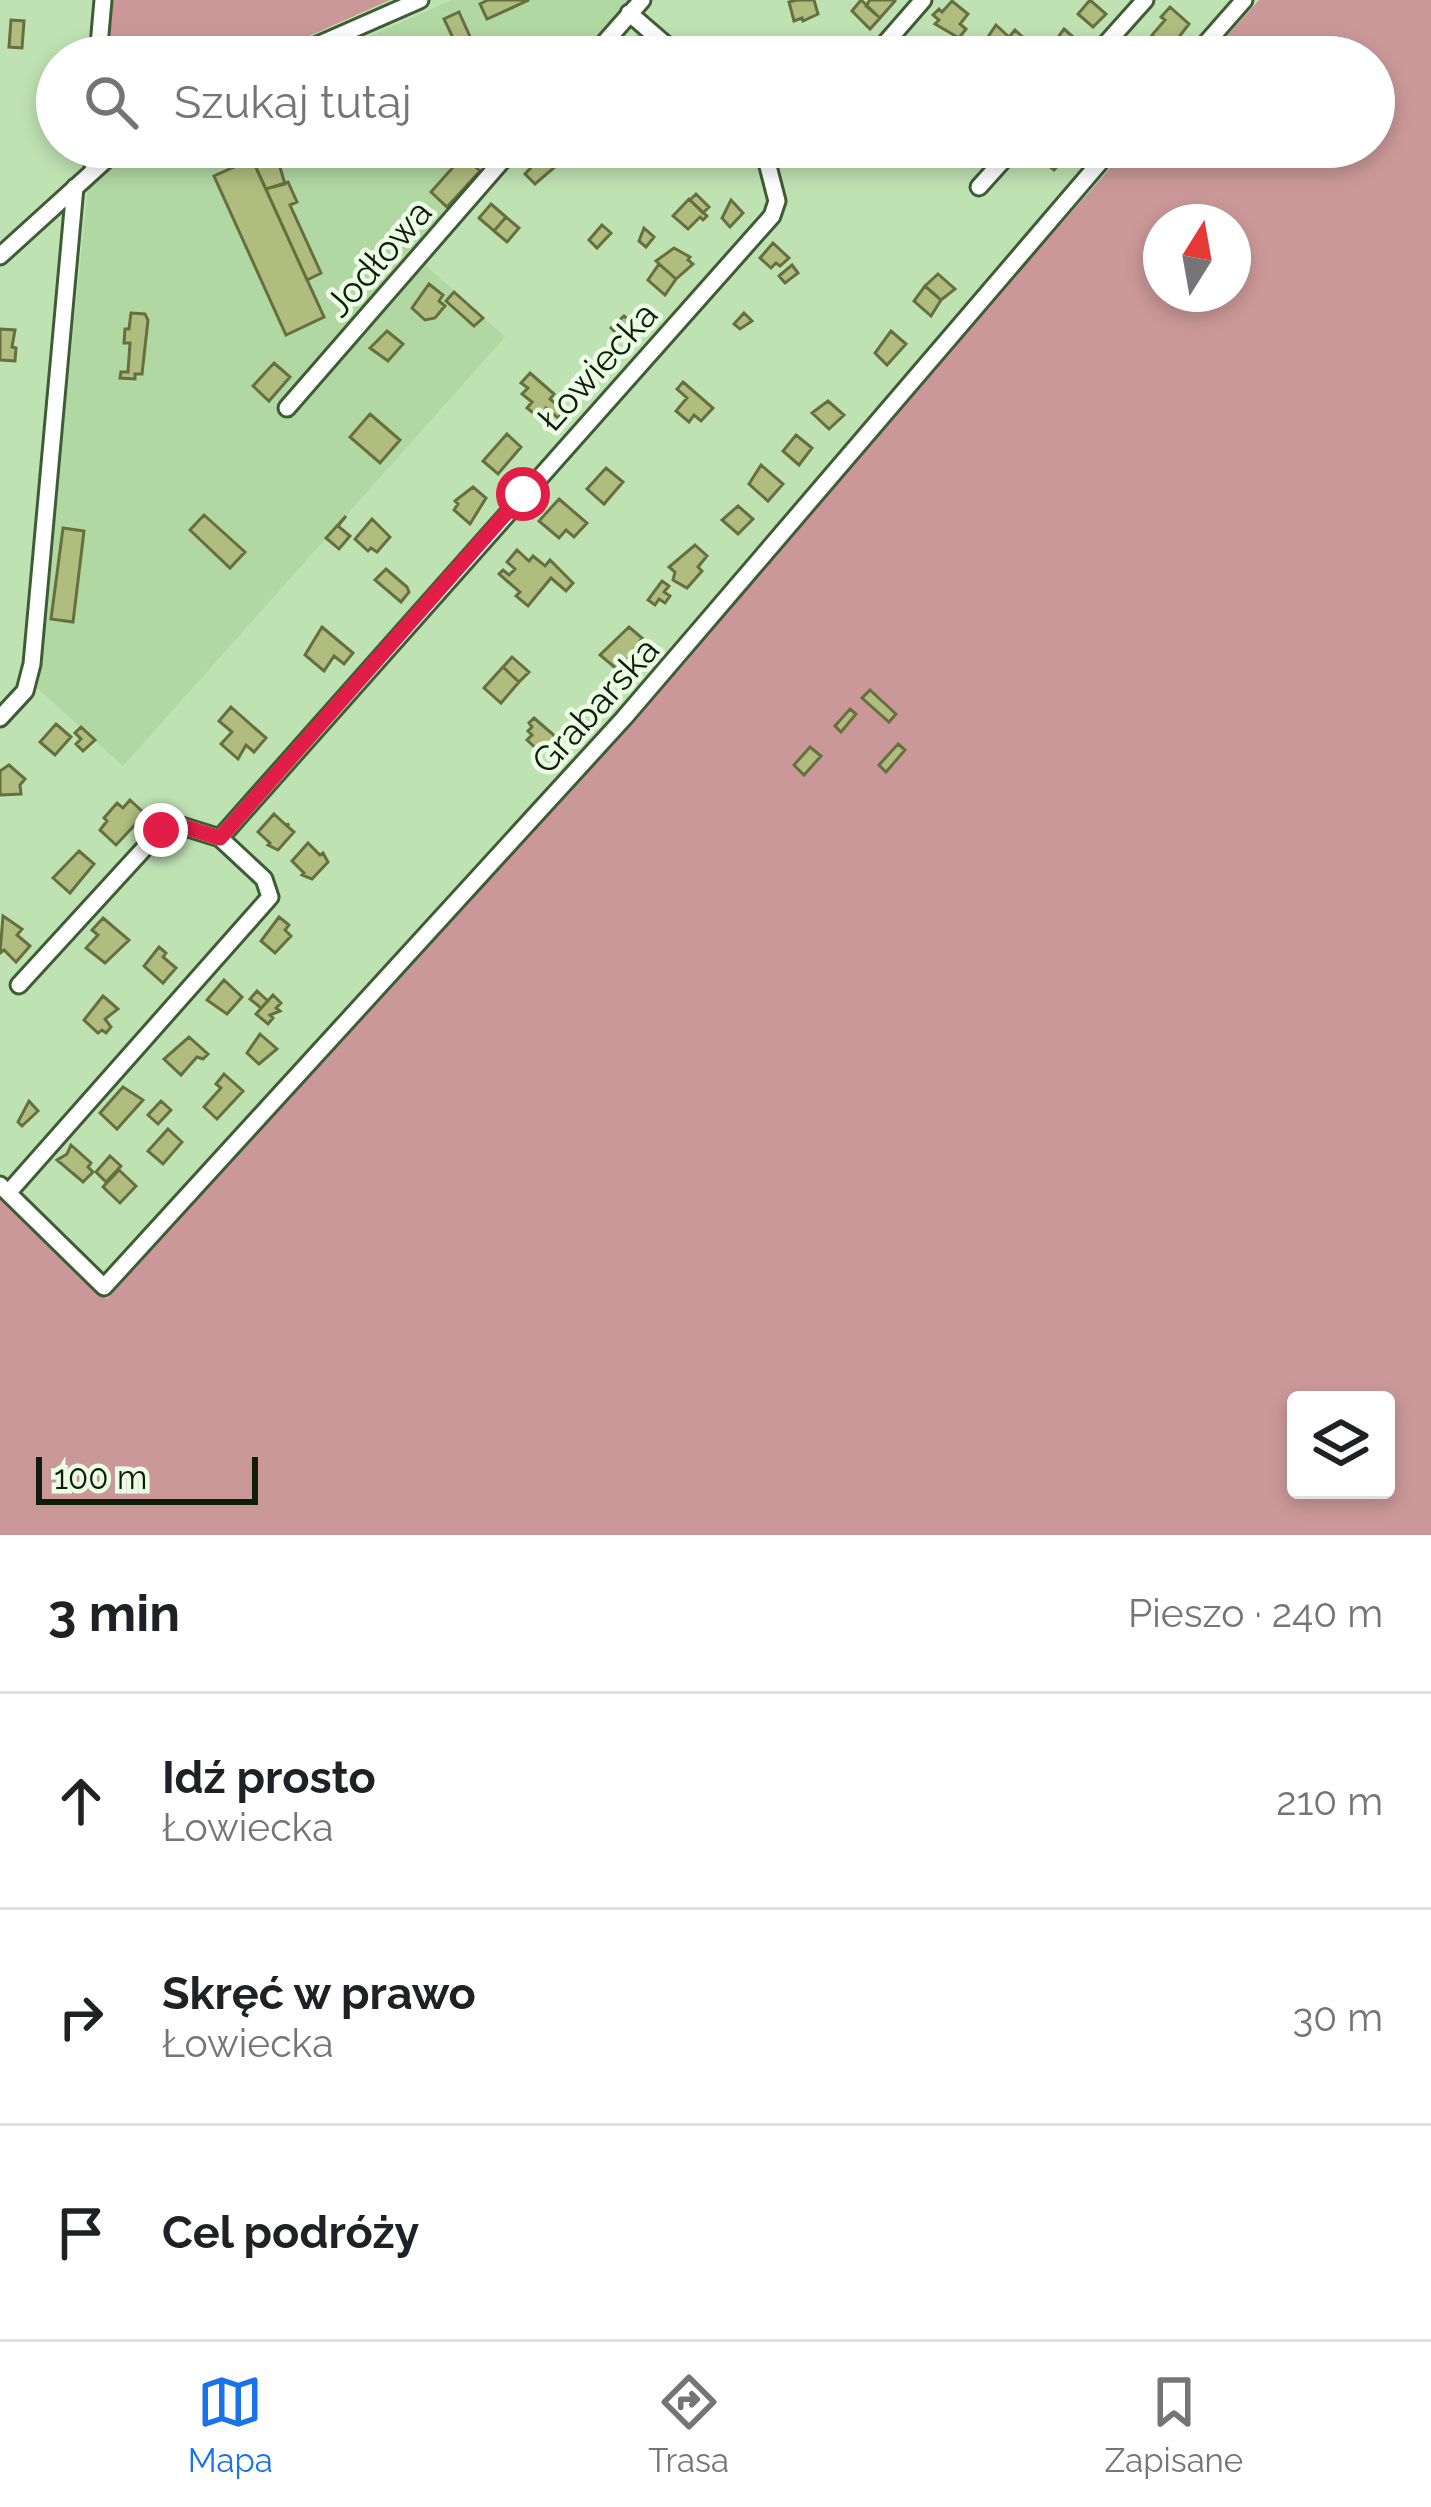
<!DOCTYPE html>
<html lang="pl">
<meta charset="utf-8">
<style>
body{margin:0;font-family:Raleway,sans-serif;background:#f6f6f6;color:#202124}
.controls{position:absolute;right:36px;bottom:36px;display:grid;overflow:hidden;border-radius:12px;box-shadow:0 6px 18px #0003}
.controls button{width:108px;height:108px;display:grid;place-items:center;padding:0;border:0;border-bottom:3px solid #e0e0e0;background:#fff;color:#202124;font:60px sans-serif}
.compass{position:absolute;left:1143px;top:204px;width:108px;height:108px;border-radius:50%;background:#fff;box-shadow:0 6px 18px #0003;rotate:11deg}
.scale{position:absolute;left:36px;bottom:30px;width:222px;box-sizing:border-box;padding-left:12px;border:6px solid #0f1c0b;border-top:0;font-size:33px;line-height:42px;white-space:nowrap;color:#0f1c0b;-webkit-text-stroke:9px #ebfde5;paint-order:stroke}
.stop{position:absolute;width:36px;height:36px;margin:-27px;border:9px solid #e11d48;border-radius:50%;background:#fff}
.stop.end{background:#e11d48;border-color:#fff;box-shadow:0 3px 12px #0008}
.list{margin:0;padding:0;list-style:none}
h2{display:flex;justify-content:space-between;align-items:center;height:156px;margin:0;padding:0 48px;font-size:51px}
h2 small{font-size:39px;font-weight:400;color:#757577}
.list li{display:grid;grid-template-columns:78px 1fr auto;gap:36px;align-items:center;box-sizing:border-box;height:216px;padding:0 48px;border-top:3px solid #e0e0e0}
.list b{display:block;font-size:45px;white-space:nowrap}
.list p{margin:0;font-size:39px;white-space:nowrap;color:#757577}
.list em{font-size:39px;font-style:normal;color:#757577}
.icon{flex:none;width:66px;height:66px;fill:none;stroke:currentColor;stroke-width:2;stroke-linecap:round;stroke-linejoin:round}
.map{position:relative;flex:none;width:1431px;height:1535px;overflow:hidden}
.search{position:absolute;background:#fff;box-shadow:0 6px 18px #0003;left:36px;right:36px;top:36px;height:132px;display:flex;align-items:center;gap:30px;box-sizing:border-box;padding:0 42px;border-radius:66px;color:#757577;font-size:45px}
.sheet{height:804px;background:#fff}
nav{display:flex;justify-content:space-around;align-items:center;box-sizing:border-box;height:168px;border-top:3px solid #e0e0e0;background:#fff;font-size:33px;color:#757577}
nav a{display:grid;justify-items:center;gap:6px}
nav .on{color:#1a73e8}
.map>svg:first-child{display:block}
.built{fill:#b1d7a3}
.green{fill:#cb9899;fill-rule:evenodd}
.building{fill:#b0bd7f;stroke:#66703e;stroke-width:3}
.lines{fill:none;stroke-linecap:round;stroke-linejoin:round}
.minor-casing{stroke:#3f5d35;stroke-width:21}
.minor{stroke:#fff;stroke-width:15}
.route{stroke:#e11d48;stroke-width:15}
.labels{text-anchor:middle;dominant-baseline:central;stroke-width:9;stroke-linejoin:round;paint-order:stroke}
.street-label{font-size:36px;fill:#0f1c0b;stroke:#ebfde5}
</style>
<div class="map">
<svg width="1431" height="1535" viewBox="0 0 1431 1535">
<rect width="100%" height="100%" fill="#bfe2b3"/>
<path class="built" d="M452,0h176l-50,57h-255z
M137,147h363l-90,104 95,86 -382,429 -86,-78 51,-500z"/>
<path class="green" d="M111,0h279l-128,57h-156z
M1259,0h172v1535h-1431v-345l107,109 1022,-1152h245v-90h-166zM1161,222h72v72h-72zM1296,1400h90v90h-90z"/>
<path class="building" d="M488,0h41l-42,19 -7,-15z
M797,0h17l4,14 -15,7 -1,-3 -8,3 -5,-19z
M861,0l19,18 -10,11 -18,-18z
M870,0h24l1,1 -15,17 -14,-12z
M1090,0l16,14 -13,13 -15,-13z
M952,1l16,13 -8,10 6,5 -7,9 -24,-14 4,-4 -6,-5 6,-6 3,3z
M1170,7l19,17 -20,26 -17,-15 13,-15 -4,-3z
M459,12l20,45h-17l-18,-38z
M11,20l13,1 -2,27 -13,-1z
M996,25l13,12 -18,20h-10l-4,-4z
M1064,29l16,14 -18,14 -11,-10z
M1015,30l11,10 -11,12 -11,-9z
M644,36l10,9 -11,12 -14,-12 8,-8 3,3z
M1133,45l13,12h-25z
M549,147l14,13 -28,24 -10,-10 11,-12 2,-9z
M1047,147h13l8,7 -14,16 -16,-13z
M276,154l9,30 -19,5 -14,-30z
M463,156l17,15 -33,36 -16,-15z
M252,159l72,158 -38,18 -72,-159z
M288,182l9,20 -7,3 31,68 -14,7 -41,-91z
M696,194l13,13 -6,6 -13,-13z
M689,199l18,17 -4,4 -3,-3 -12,12 -15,-13z
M731,200l12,13 -13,14 -8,-9z
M491,204l15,13 -12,14 -15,-13z
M506,217l13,11 -12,14 -13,-11z
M602,225l9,8 -14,15 -8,-8z
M644,228l10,9 -8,10 -7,-6z
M773,243l16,15 -9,8 -4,-3 -5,5 -11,-10z
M674,248l16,9 -2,3 5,4 -17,15 -20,-18z
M659,264l17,15 -11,16 -17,-15z
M792,265l6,8 -13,10 -6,-7z
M938,274l17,15 -14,11 -16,-14z
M429,284l14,11 -4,6 6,5 -10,12 -10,2 -13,-12z
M925,286l16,14 -10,16 -17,-15z
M454,292l29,26 -9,8 -28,-25z
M131,313l14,1 3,6 -6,54h-7v5l-15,-1 1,-6h7l2,-29h-6l1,-14h4z
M744,313l8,8 -12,8 -6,-5z
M624,316l16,13 -12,15 -17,-16z
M0,329l15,1 -3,17 4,1 -1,13 -15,-1z
M387,331l16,13 -15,17 -18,-13z
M891,331l15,13 -19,21 -12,-12z
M274,363l16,14 -21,24 -16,-15z
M530,373l24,21 -4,5 14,12 -6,7 -12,-10 -5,11 -14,-11 5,-6 -10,-8 6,-6 -7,-5z
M683,382l30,26 -12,13 -7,-6 -5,7 -13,-11 11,-13 -10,-9z
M828,401l16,14 -15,14 -17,-16z
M370,414l30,26 -20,23 -30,-26z
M507,434l14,13 -23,27 -15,-13z
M796,435l16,13 -13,17 -16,-14z
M761,465l22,19 -15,17 -19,-17z
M606,468l17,14 -19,22 -17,-15z
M473,487l13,11 -16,26 -16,-14 4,-6 -3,-3z
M559,499l28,24 -13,14 -8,-7 -7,8 -20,-17z
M738,506l15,13 -15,15 -16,-14z
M204,515l41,37 -15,16 -40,-38z
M346,516l-8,10 12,10 -11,13 -13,-11z
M372,519l18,18 -13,15 -6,-4 -3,3 -13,-12z
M63,528l21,3 -11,91 -22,-3z
M695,545l12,11 -9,11 4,4 -15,17 -14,-8 2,-8 -6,-5z
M517,550l12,11 4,-5 12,10 5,-6 23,23 -7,8 -15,-13 -23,28 -12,-10 4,-4 -21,-18 4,-4 6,5 6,-6 -8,-7z
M386,569l21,18 2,5 -8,10 -26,-22z
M662,581l7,5 -5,6 6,4 -5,7 -6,-4 -4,6 -7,-5z
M322,627l31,26 -9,11 -10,-8 -10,15 -19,-16z
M629,627l13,11 -23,33 -19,-16z
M512,657l17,15 -10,10 -16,-15z
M503,667l16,15 -18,21 -17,-15z
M870,690l26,24 -7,8 -27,-24z
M231,707l35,31 -12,14 -8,-7 -8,14 -17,-15 11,-12 -13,-11z
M850,709l6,5 -15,18 -6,-6z
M534,718l22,19 -16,15 -13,-12 5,-5 -4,-4 4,-4 -3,-4z
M56,724l15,13 -16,18 -15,-13z
M81,727l14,13 -12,11 -7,-7 5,-5 -6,-6z
M898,744l7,6 -19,22 -7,-7z
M810,747l11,9 -17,19 -10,-10z
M9,765l16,14 -5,6 1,9 -21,1v-24z
M130,800l15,14 -29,31 -16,-15 7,-9 -3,-3 13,-15 6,5z
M274,814l12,11 3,-1 -2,2 7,6 -16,18 -10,-5 2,-2 -12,-11z
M308,843l12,12 3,-2 5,9 -16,17 -10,-4 2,-2 -12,-12z
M79,851l15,13 -24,29 -17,-15z
M3,916l19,13 -5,6 13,11 -14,16 -12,-12 -4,3z
M279,917l10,8 -4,5 6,6 -16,17 -14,-12z
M103,918l26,22 -24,23 -19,-15 12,-13 -6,-5z
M159,947l7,6 -3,4 13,11 -13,15 -19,-17z
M224,980l18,17 -15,17 -20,-14z
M257,991l11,10 -7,7 -11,-9z
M273,995l8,8 -5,5 4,3 -10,4 3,3 -5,6 -12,-10z
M103,996l15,13 -13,10 6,8 -5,6 -4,-3 -4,3 -14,-13z
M260,1034l17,15 -18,15 -12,-11z
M189,1037l19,17 -5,5 -6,-2 -16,18 -17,-16z
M224,1074l19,17 -26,28 -13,-12 17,-19 -5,-4z
M123,1087l20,13 -26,29 -17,-16z
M29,1101l9,10 -16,15 -4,-4z
M161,1101l10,9 -13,14 -10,-9z
M168,1129l14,13 -19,22 -15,-13z
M71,1145l20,18 -3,4 5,5 -10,10 -26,-22 10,-6z
M110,1156l11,10 -15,16 -10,-10z
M119,1170l17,16 -16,17 -17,-16z"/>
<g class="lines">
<defs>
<path id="minor" d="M629,13l51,44
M876,54l47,-54
M98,57l5,-57
M290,57l130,-57
M592,57l50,-57
M1094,57l51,-57
M1194,57l50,-57
M90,147l4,23
M979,187l36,-40
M0,256l120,-109
M287,408l227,-261
M0,718l25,-27 7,-27 43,-477
M19,985l142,-155 11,-7 48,15 552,-622 5,-15 -14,-54
M0,1185l104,102 520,-569 489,-571
M8,1193l262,-296 -6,-18 -44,-41"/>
</defs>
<use href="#minor" class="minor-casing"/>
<use href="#minor" class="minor"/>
</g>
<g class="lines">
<path class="route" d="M161,830l11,-7 48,15 303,-344"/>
</g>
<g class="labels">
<g class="street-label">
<text transform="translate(378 258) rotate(-49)">Jodłowa</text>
<text transform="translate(597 366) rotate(-48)">Łowiecka</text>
<text transform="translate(595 705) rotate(-48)">Grabarska</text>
</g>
</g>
</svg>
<div class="controls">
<button><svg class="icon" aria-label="layers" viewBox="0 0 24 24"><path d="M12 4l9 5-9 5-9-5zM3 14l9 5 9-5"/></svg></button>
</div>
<svg class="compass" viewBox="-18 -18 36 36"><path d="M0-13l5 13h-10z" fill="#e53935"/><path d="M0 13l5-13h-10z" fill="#757577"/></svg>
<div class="scale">100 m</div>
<div class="stop" style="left:523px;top:494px"></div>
<div class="stop end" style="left:161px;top:830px"></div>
<div class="search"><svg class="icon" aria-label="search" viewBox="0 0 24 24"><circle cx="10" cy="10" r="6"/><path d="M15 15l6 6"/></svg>Szukaj tutaj</div>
</div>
<section class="sheet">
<h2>3 min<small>Pieszo · 240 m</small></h2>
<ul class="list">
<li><svg class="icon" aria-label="ahead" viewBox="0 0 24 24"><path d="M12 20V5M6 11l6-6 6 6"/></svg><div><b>Idź prosto</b><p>Łowiecka</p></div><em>210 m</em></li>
<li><svg class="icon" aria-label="right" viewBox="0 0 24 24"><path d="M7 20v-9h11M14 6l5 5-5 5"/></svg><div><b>Skręć w prawo</b><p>Łowiecka</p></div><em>30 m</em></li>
<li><svg class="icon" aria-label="arrive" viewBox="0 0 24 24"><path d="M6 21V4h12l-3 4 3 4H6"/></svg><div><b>Cel podróży</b></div></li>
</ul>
</section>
<nav>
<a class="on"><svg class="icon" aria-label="map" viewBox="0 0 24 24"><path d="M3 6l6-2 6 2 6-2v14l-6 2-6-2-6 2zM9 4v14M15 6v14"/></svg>Mapa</a>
<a><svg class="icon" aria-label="directions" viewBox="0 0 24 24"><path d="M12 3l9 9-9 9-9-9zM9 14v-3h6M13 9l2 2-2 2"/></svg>Trasa</a>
<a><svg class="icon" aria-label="saved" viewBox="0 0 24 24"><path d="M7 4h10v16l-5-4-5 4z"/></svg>Zapisane</a>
</nav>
